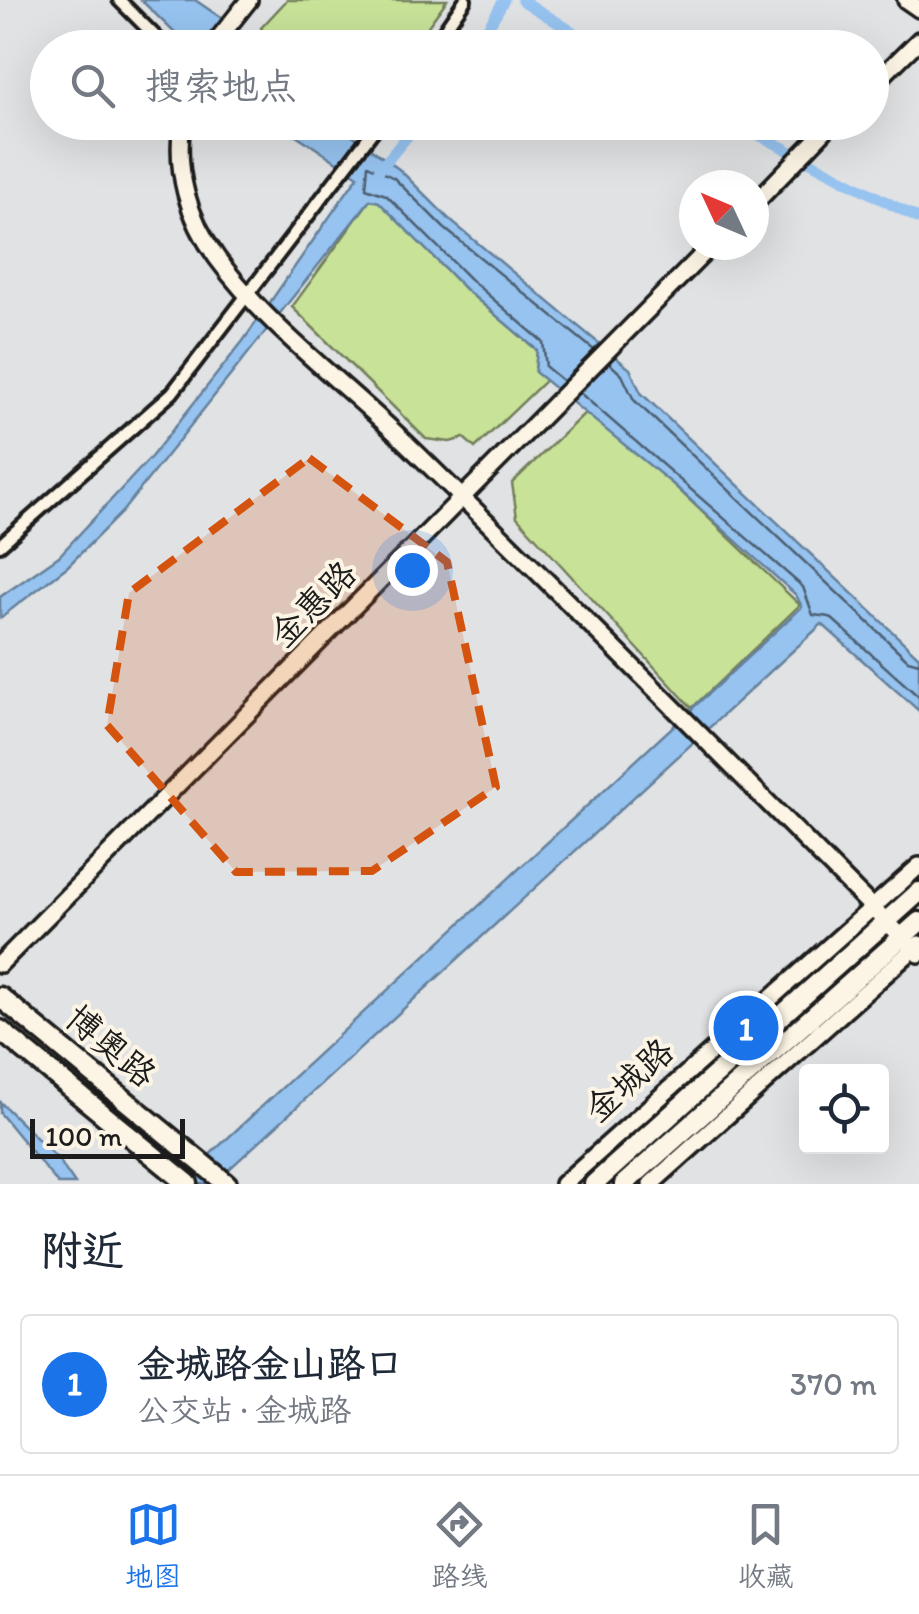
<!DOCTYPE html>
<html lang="zh">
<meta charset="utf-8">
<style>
body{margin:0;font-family:Itim,"LXGW WenKai TC",sans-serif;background:#f2f2f3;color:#1f2937}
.controls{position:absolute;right:30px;bottom:30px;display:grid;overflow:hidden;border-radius:10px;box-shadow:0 10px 40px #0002}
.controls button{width:90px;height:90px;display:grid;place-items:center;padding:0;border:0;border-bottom:2px solid #e0e1e3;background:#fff;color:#1f2937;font:50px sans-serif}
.compass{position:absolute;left:679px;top:170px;width:90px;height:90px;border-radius:50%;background:#fff;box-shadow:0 10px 40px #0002;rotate:314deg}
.scale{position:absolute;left:30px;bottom:25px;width:155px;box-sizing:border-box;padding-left:10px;border:5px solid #1c1c1c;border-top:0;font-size:28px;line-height:35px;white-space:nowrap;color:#1c1c1c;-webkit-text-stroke:8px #fcf5e5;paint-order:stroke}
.you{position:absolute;left:412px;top:570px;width:35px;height:35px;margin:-25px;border:8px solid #fff;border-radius:50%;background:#1a73e8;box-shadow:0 0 0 15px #1a73e833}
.badge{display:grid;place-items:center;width:65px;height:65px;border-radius:50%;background:#1a73e8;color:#fff;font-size:32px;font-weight:700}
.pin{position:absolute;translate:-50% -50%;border:5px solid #fff;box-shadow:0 2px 10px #0006}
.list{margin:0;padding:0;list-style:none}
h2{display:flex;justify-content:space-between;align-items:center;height:130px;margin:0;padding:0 40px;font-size:42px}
h2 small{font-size:32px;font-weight:400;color:#747a83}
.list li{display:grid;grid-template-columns:65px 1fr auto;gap:30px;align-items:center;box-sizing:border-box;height:140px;margin:0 20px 20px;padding:0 20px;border:2px solid #e0e1e3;border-radius:10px}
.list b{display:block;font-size:38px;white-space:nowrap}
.list p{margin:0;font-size:32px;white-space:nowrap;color:#747a83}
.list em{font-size:32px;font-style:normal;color:#747a83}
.icon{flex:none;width:55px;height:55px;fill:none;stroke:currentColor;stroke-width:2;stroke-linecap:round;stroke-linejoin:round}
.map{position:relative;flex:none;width:919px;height:1184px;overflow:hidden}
.search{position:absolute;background:#fff;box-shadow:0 10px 40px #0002;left:30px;right:30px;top:30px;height:110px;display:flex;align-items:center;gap:25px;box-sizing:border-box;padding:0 35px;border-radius:55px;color:#747a83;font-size:38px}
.sheet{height:290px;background:#fff}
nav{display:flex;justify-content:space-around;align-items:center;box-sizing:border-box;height:140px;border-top:2px solid #e0e1e3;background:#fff;font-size:28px;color:#747a83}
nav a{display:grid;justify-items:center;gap:5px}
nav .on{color:#1a73e8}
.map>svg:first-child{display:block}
.green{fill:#c8e298;stroke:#727f5a;stroke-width:2.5}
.water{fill:#96c3f0;stroke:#65809b;stroke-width:2.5}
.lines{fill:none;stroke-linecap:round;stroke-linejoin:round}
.shore{stroke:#4d5f71;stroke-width:2.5}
.canal{stroke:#96c3f0;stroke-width:11}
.street-casing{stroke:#1c1c1c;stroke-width:18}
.secondary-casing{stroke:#1c1c1c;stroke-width:22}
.primary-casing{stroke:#1c1c1c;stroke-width:25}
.street{stroke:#fcf5e5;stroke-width:10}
.secondary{stroke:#fcf5e5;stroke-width:15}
.primary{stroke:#fcf5e5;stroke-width:18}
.marked{fill:#d4530e;fill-opacity:0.2;stroke:#d4530e;stroke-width:8;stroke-dasharray:20 12;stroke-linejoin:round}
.labels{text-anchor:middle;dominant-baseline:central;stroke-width:8;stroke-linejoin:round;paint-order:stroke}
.street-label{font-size:35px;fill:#1c1c1c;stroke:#fcf5e5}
</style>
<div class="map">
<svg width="919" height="1184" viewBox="0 0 919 1184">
<rect width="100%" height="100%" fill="#e0e2e4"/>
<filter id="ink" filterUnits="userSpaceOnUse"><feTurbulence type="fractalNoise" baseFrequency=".01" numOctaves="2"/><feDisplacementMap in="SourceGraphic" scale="20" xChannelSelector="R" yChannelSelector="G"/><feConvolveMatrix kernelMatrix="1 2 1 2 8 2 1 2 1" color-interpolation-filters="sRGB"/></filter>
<g filter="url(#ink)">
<path class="green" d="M287,0h160l-34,47h-140l-12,-19z
M370,200l9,1 86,88 72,61 -2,22 11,8 -71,68 -11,-10 -14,4 -24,-3 -134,-132z
M587,411l88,75 125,119 -108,103 -175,-191 -5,-34z"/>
<path class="water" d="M141,0h54l57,39 5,8h-68z
M278,123h58l64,47 51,51 179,148 11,24 278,264v54l-97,-87 -609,560h-35l624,-577 -6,-12 -121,-109 -140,-114 2,-22 -72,-61 -86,-87 -9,-2 -248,312 -54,54 -68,52v-21l59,-41 92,-99 92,-116 115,-165z
M0,1102l57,56 18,26h-17l-58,-71z"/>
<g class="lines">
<path class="shore" d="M609,363l13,12 12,25 274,260 11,3
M563,381l-17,-14 -3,-25 -71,-61 -86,-86 -20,-7 2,-23 26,13 50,50 150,122
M580,393l223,194 10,28 17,2 89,80"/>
<path class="canal" d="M522,0l76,48
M476,48l28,-48
M734,122l185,97
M377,173l42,-51"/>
<defs>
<path id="street" d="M119,0l48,48
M432,48l33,-48
M0,545l172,-152 208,-271"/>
<path id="secondary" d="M906,0l13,9
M211,48l38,-48
M872,86l47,-46
M182,122c-7,49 6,96 35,136 52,71 126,124 188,184 174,168 343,342 514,512
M754,204l79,-82
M0,964l712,-719
M563,1184l356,-318
M651,1184l268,-240"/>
<path id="primary" d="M0,997l227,187
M0,1030l188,154
M594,1184l325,-292
M624,1184l295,-262"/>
</defs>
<use href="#street" class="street-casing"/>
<use href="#secondary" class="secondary-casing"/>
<use href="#primary" class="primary-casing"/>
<use href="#street" class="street"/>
<use href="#secondary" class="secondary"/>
<use href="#primary" class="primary"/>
</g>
</g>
<path class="marked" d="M309,458l138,104 49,225 -124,84 -136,1 -129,-147 22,-132z"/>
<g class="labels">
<g class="street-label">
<text transform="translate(313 604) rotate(-45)">金惠路</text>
<text transform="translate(111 1046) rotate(40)">博奥路</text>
<text transform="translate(629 1080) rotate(-42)">金城路</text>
</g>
</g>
</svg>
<div class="controls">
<button><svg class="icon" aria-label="locate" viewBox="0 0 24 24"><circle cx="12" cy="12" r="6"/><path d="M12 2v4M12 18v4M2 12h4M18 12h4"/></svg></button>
</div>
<svg class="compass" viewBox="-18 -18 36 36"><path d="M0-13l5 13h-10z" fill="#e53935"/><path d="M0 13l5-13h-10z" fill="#747a83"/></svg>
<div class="scale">100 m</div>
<div class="you"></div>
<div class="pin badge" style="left:746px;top:1028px">1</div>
<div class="search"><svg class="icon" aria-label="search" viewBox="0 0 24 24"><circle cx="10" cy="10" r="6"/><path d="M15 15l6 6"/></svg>搜索地点</div>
</div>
<section class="sheet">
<h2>附近<small></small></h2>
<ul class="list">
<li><span class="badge">1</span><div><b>金城路金山路口</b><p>公交站 · 金城路</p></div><em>370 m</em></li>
</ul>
</section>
<nav>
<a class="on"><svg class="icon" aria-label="map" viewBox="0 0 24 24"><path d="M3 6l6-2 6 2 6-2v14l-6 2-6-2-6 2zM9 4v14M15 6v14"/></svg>地图</a>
<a><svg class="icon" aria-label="directions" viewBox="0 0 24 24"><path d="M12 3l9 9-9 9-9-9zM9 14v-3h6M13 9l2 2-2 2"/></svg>路线</a>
<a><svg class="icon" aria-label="saved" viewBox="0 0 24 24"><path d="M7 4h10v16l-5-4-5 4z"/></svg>收藏</a>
</nav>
